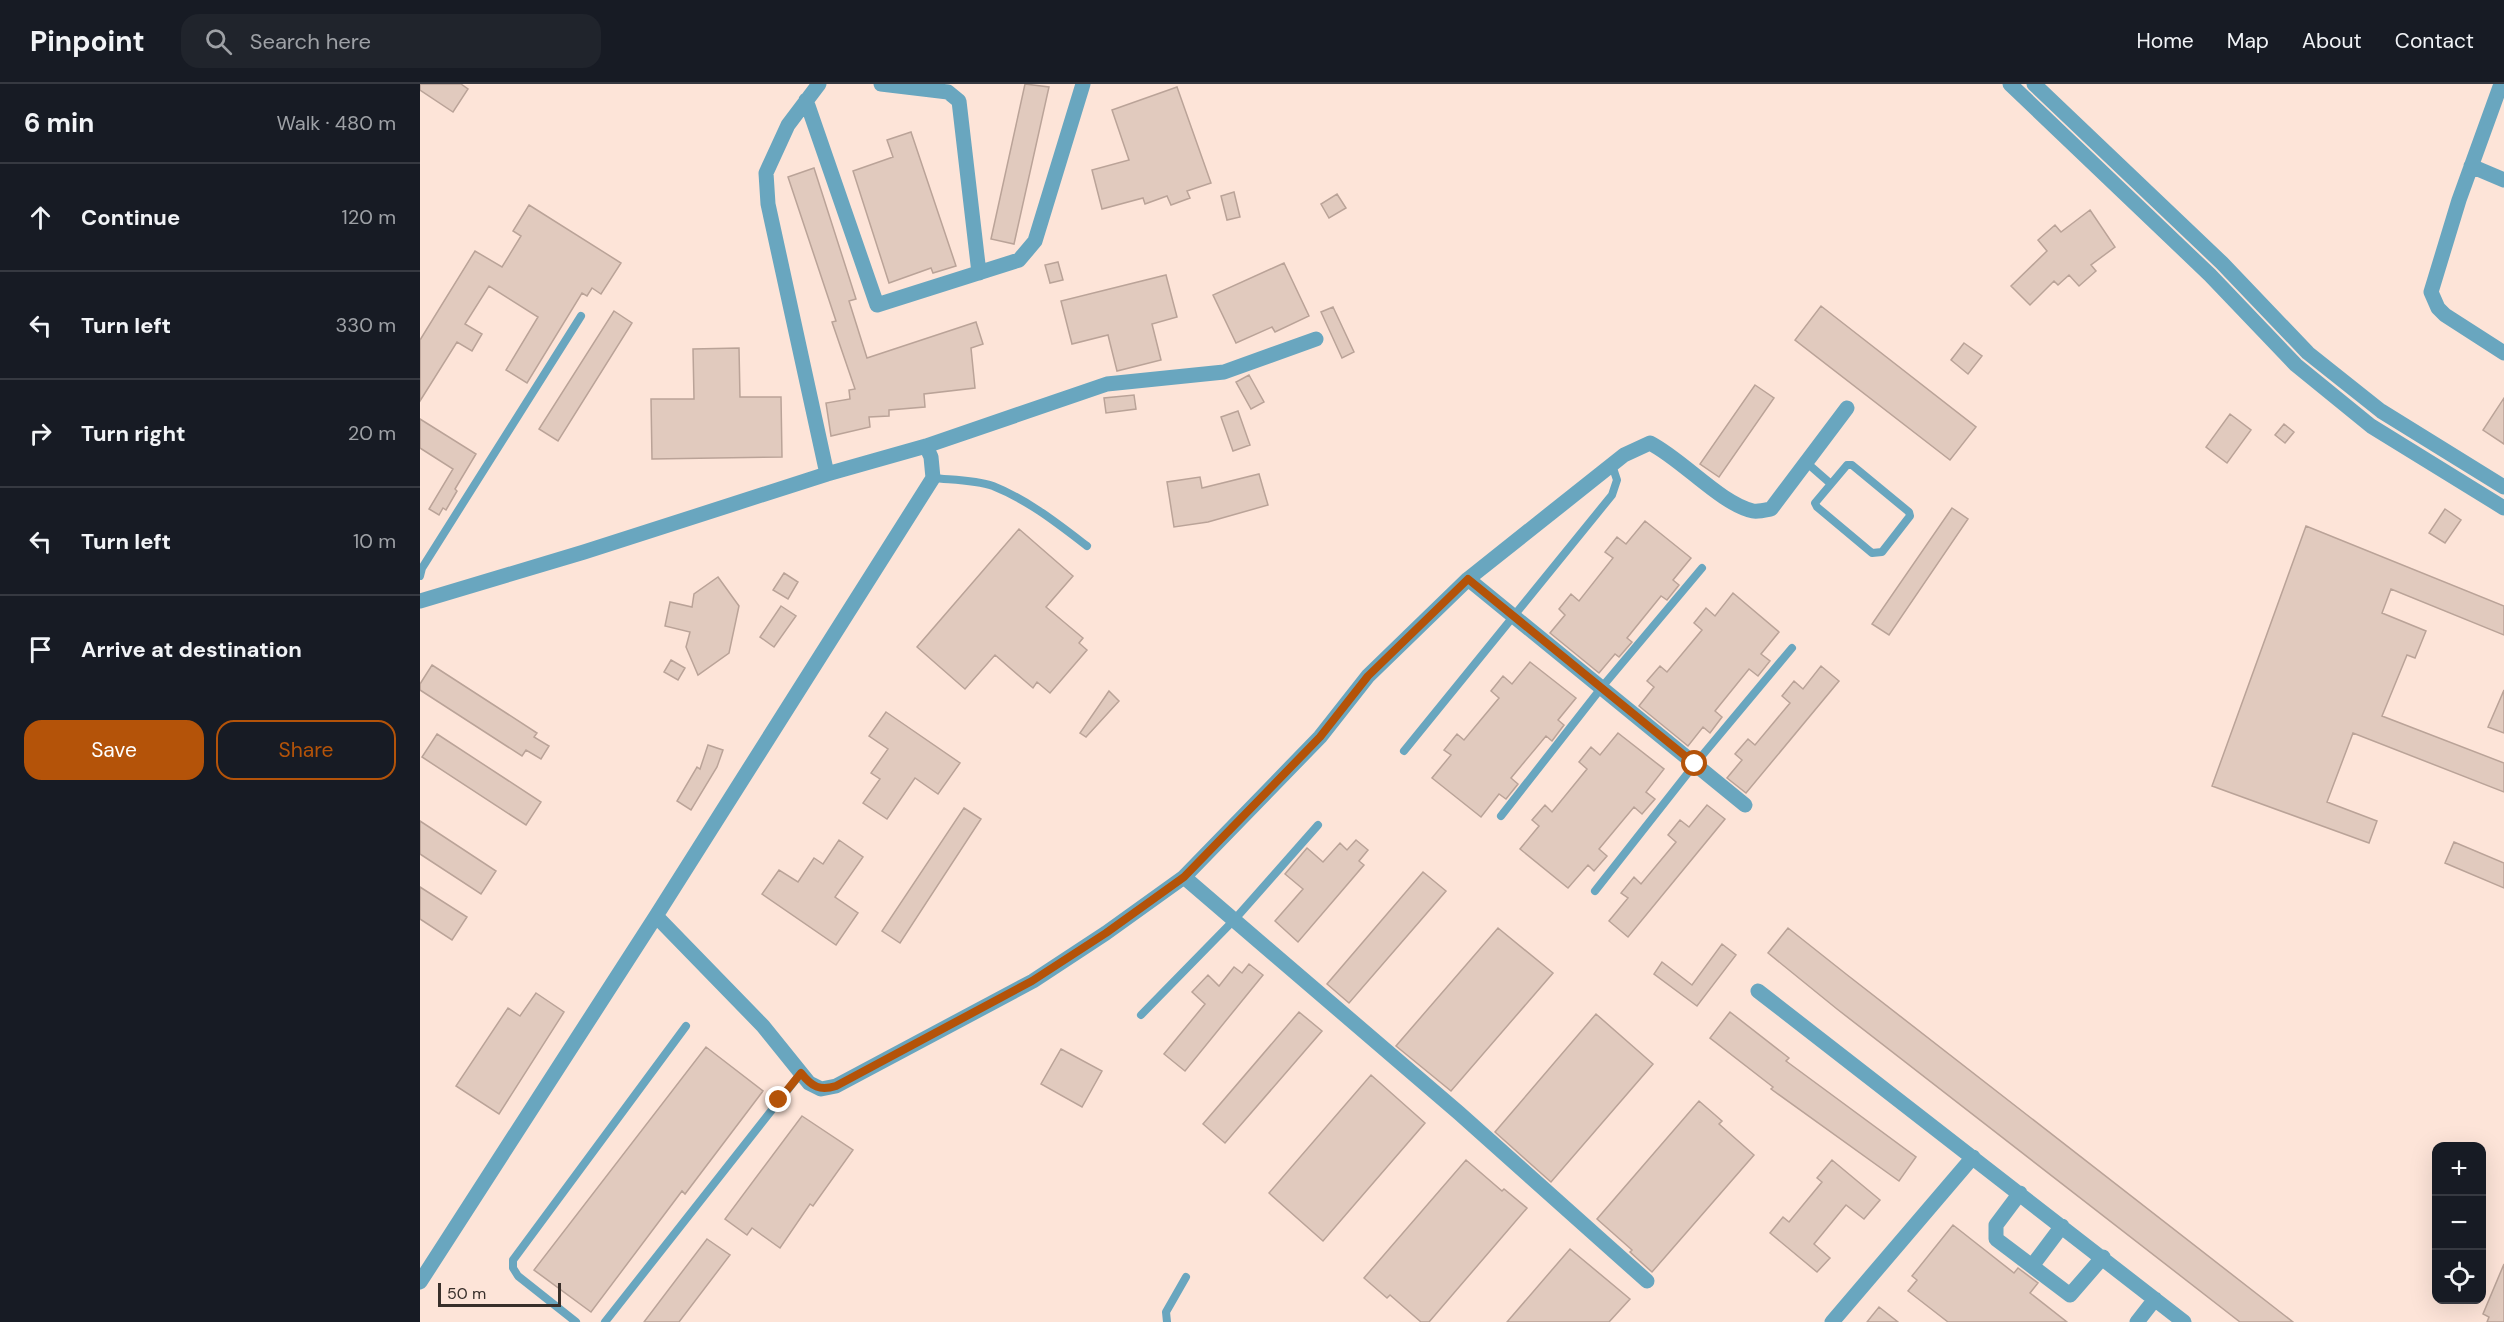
<!DOCTYPE html>
<meta charset="utf-8">
<style>
body{margin:0;font-family:"DM Sans",sans-serif;background:#20242c;color:#f1f3f6}
.controls{position:absolute;right:18px;bottom:18px;display:grid;overflow:hidden;border-radius:12px;box-shadow:0 6px 24px #0002}
.controls button{width:54px;height:54px;display:grid;place-items:center;padding:0;border:0;border-bottom:2px solid #363941;background:#171b24;color:#f1f3f6;font:30px sans-serif}
.scale{position:absolute;left:18px;bottom:15px;width:123px;box-sizing:border-box;padding-left:6px;border:3px solid #382f2a;border-top:0;font-size:16px;line-height:21px;white-space:nowrap;color:#382f2a;-webkit-text-stroke:4px #fde4d8;paint-order:stroke}
.stop{position:absolute;width:18px;height:18px;margin:-14px;border:4px solid #b45309;border-radius:50%;background:#fff}
.stop.end{background:#b45309;border-color:#fff;box-shadow:0 2px 6px #0008}
.list{margin:0;padding:0;list-style:none}
h2{display:flex;justify-content:space-between;align-items:center;height:78px;margin:0;padding:0 24px;font-size:26px}
h2 small{font-size:20px;font-weight:400;color:#9ea1a6}
.list li{display:grid;grid-template-columns:39px 1fr auto;gap:18px;align-items:center;box-sizing:border-box;height:108px;padding:0 24px;border-top:2px solid #363941}
.list b{display:block;font-size:22px;white-space:nowrap}
.list em{font-size:20px;font-style:normal;color:#9ea1a6}
.actions{display:flex;gap:12px;padding:18px 24px}
.actions a{flex:1;padding:14px 0;border:2px solid #b45309;border-radius:18px;text-align:center;font-size:21px;color:#b45309}
.actions .main{background:#b45309;color:#fff}
.icon{flex:none;width:33px;height:33px;fill:none;stroke:currentColor;stroke-width:2;stroke-linecap:round;stroke-linejoin:round}
.map{position:relative;flex:none;width:2084px;height:1238px;overflow:hidden}
header{display:flex;align-items:center;gap:36px;box-sizing:border-box;height:84px;padding:0 30px;background:#171b24;border-bottom:2px solid #363941}
header strong{font-size:28px}
nav{display:flex;gap:33px;margin-inline-start:auto;font-size:21px}
.search{width:420px;height:54px;background:#20242c;display:flex;align-items:center;gap:15px;box-sizing:border-box;padding:0 21px;border-radius:18px;color:#9ea1a6;font-size:22px}
main{display:flex}
aside{flex:1;background:#171b24}
.map>svg:first-child{display:block}
.building{fill:#e1cabe;stroke:#baa398;stroke-width:1.5}
.lines{fill:none;stroke-linecap:round;stroke-linejoin:round}
.service{stroke:#69a6bf;stroke-width:8}
.minor{stroke:#69a6bf;stroke-width:15}
.route{stroke:#b45309;stroke-width:8}
</style>
<header>
<strong>Pinpoint</strong>
<div class="search"><svg class="icon" aria-label="search" viewBox="0 0 24 24"><circle cx="10" cy="10" r="6"/><path d="M15 15l6 6"/></svg>Search here</div>
<nav><a>Home</a><a>Map</a><a>About</a><a>Contact</a></nav>
</header>
<main>
<aside>
<h2>6 min<small>Walk · 480 m</small></h2>
<ul class="list">
<li><svg class="icon" aria-label="ahead" viewBox="0 0 24 24"><path d="M12 20V5M6 11l6-6 6 6"/></svg><div><b>Continue</b></div><em>120 m</em></li>
<li><svg class="icon" aria-label="left" viewBox="0 0 24 24"><path d="M17 20v-9H6M10 6l-5 5 5 5"/></svg><div><b>Turn left</b></div><em>330 m</em></li>
<li><svg class="icon" aria-label="right" viewBox="0 0 24 24"><path d="M7 20v-9h11M14 6l5 5-5 5"/></svg><div><b>Turn right</b></div><em>20 m</em></li>
<li><svg class="icon" aria-label="left" viewBox="0 0 24 24"><path d="M17 20v-9H6M10 6l-5 5 5 5"/></svg><div><b>Turn left</b></div><em>10 m</em></li>
<li><svg class="icon" aria-label="arrive" viewBox="0 0 24 24"><path d="M6 21V4h12l-3 4 3 4H6"/></svg><div><b>Arrive at destination</b></div></li>
</ul>
<div class="actions"><a class="main">Save</a><a>Share</a></div>
</aside>
<div class="map">
<svg width="2084" height="1238" viewBox="0 0 2084 1238">
<rect width="100%" height="100%" fill="#fde4d8"/>
<path class="building" d="M0,0h41l7,5 -15,23 -33,-22z
M605,0l24,3 -35,157 -23,-5z
M757,3l34,96 -24,8 3,7 -19,7 -4,-9 -22,8 -2,-6 -41,11 -10,-39 37,-10 -17,-50z
M491,48l45,134 -23,7 -2,-5 -42,15 -36,-112 40,-14 -6,-17z
M394,84l42,131 -7,2 18,57 109,-36 7,22 -12,4 4,40 -51,6 1,13 -36,3v6l-20,1 1,10 -39,9 -5,-33 24,-4 -1,-9 6,-1 -23,-67 4,-1 -48,-144z
M814,108l6,25 -13,3 -6,-24z
M917,110l9,14 -17,10 -8,-14z
M109,121l92,58 -20,31 -9,-6 -5,8 -5,-3 -55,90 -21,-13 32,-53 -49,-31 -24,38 17,10 -10,17 -15,-9 -37,59v-61l55,-89 27,16 19,-31 -8,-5z
M1670,126l25,37 -24,18 5,6 -17,15 -10,-11 -11,10 -4,-4 -24,24 -19,-19 36,-35 -9,-11 17,-15 6,7z
M638,178l5,18 -13,3 -5,-18z
M864,179l25,53 -34,16 -3,-5 -36,16 -23,-48z
M746,191l11,42 -25,7 9,36 -44,11 -9,-36 -36,9 -11,-43z
M1401,222l155,121 -26,33 -155,-120z
M913,223l21,45 -12,6 -21,-46z
M194,227l18,12 -74,118 -19,-12z
M1544,259l18,13 -14,18 -17,-14z
M319,264l1,49h41l1,60 -130,2 -1,-60h43l-1,-50z
M829,291l15,27 -13,7 -15,-27z
M1335,301l19,13 -55,79 -19,-13z
M714,311l2,14 -30,4 -2,-15z
M2084,314v46l-21,-14z
M818,327l12,34 -17,6 -12,-34z
M1810,330l21,16 -24,33 -21,-16z
M0,335l56,35 -21,35 2,2 -11,19 -3,-2 -4,7 -10,-6 24,-40 -33,-21z
M1864,340l10,8 -9,11 -10,-8z
M839,390l9,31 -60,17 -34,5 -7,-45 33,-5 2,11z
M1532,424l16,11 -79,116 -17,-11z
M2025,425l16,11 -16,23 -16,-10z
M1225,437l46,37 -18,22 6,5 -12,15 -6,-4 -34,42 5,4 -13,15 -4,-3 -16,19 -49,-40 15,-18 -6,-6 12,-15 8,7 34,-43 -8,-6 12,-15 9,7z
M1886,442l198,80v29l-113,-46 -9,24 44,18 -11,27 -8,-3 -25,61 122,47v29l-151,-59 -26,69 50,19 -8,22 -157,-57z
M599,445l54,47 -27,31 37,31 -4,5 8,7 -37,43 -13,-11 -4,6 -38,-33 -30,34 -48,-42z
M364,489l14,9 -10,17 -15,-9z
M298,493l21,29 -10,47 -31,22 -12,-28 4,-15 -25,-6 5,-24 22,5 2,-13z
M1313,509l46,39 -18,22 9,7 -12,15 -9,-7 -34,42 7,6 -12,16 -7,-6 -15,19 -49,-40 15,-19 -7,-6 13,-15 7,6 35,-42 -8,-7 12,-15 9,8z
M361,522l15,10 -22,31 -14,-10z
M251,576l14,8 -7,12 -14,-8z
M1110,578l46,36 -18,22 6,5 -12,16 -6,-5 -35,42 7,6 -12,15 -7,-5 -18,23 -49,-39 19,-23 -7,-5 13,-16 7,6 35,-42 -8,-7 12,-15 9,8z
M12,581l105,68 -3,4 15,9 -8,13 -15,-9 -4,6 -102,-66v-6z
M1401,582l18,15 -93,112 -19,-15 15,-18 -7,-6 13,-15 7,6 35,-42 -8,-7 12,-15 9,8z
M2084,606v43l-16,-6z
M689,607l10,10 -33,36 -6,-4z
M466,628l74,51 -22,31 -23,-16 -28,41 -24,-16 17,-24 -9,-6 17,-24 -19,-13z
M1198,649l46,36 -18,23 9,7 -13,15 -8,-7 -35,42 8,7 -13,15 -6,-6 -20,23 -48,-39 19,-23 -7,-6 13,-15 7,7 35,-43 -8,-7 12,-15 9,8z
M17,650l104,68 -15,23 -104,-68z
M288,661l15,5 -6,17 -26,43 -14,-9 20,-34 3,2z
M1287,721l18,14 -97,118 -19,-16 19,-23 -7,-5 13,-16 7,7 35,-42 -8,-7 12,-15 9,7z
M544,724l17,11 -81,124 -18,-12z
M0,737l76,50 -15,23 -61,-40z
M419,756l24,17 -28,40 23,16 -22,32 -74,-51 17,-24 19,12 16,-24 9,6z
M936,756l12,10 -9,11 5,4 -66,77 -23,-21 28,-32 -18,-15 22,-26 16,14 17,-19 7,7z
M2034,758l50,21v25l-59,-25z
M1003,788l23,19 -97,112 -22,-19z
M0,803l47,30 -15,23 -32,-21z
M1078,844l55,45 -102,118 -55,-45z
M1368,844l58,46 447,348h-53l-403,-313 -69,-56z
M1302,860l14,11 -39,51 -43,-32 8,-12 30,23z
M829,880l14,11 -78,96 -21,-17 41,-50 -13,-12 16,-17 11,11 15,-19 8,6z
M116,909l28,19 -65,102 -43,-28 52,-78 12,8z
M879,928l23,19 -97,112 -22,-19z
M1310,928l59,46 -3,3 130,96 -17,24 -128,-92 2,-2 -63,-49z
M1176,930l57,50 -102,118 -56,-50z
M286,963l57,44 -78,103 -3,-3 -91,121 -57,-42z
M641,965l41,22 -20,36 -41,-23z
M951,991l54,48 -102,118 -54,-48z
M1279,1017l23,20 -3,3 35,31 -102,117 -22,-20 2,-2 -35,-31z
M382,1032l51,34 -40,56 -3,-2 -30,44 -28,-20 -5,7 -22,-16z
M1046,1076l36,31 2,-2 23,19 -98,114h-8l-31,-27 -3,3 -23,-20z
M1412,1076l48,40 -16,19 -18,-14 -32,39 16,14 -13,14 -47,-39 13,-16 6,5 33,-40 -5,-4z
M1533,1141l61,48 4,-5 20,15 -8,10 37,29h-119l-40,-31 9,-11 -5,-4z
M287,1155l23,16 -51,67h-35z
M1150,1165l60,50 -21,23h-102z
M2084,1180v58h-17l2,-5 -6,-3z
M1459,1223l19,15h-31z"/>
<g class="lines">
<path class="service" d="M1387,379l24,21 -16,19 2,4 55,46 10,-1 28,-36 -1,-4 -57,-47h-5l-16,19
M513,394c19,2 42,2 60,8 35,14 64,37 94,60
M0,492l2,-8 159,-252
M984,667l208,-256 5,-15 -5,-15
M1081,732l101,-129 100,-119
M1175,807l100,-127 97,-116
M721,931l94,-96 83,-94
M156,1238l-58,-46 -5,-8v-8l173,-234
M185,1238l196,-249
M747,1238l-1,-10 20,-35"/>
<path class="minor" d="M399,0l-31,41 -22,48 2,31 59,270
M461,0l67,8 11,9 20,172
M1590,0l200,191 86,90 75,61 133,82
M1614,0l188,179 86,90 73,58 123,76
M2081,0l-42,116 -28,92 7,16 7,7 59,38
M386,16l71,205 142,-45 16,-19 48,-157
M2051,82l33,14
M1048,495l277,226
M0,517l164,-49 243,-78 99,-28 181,-62 117,-12 92,-33
M764,793l275,236 188,168
M236,832l107,110 46,57 12,6 15,-3 197,-105 73,-48 78,-56 136,-140 48,-61 100,-97 156,-124 26,-12c33,17 71,61 103,68 5,1 13,-1 18,-2l76,-101
M1338,907l426,331
M1600,1109l-24,32v14l74,56 33,-38
M1612,1182l30,-40
M0,1198l236,-366 277,-438 -2,-21 -5,-11
M1412,1238l141,-165
M1717,1238l18,-23"/>
</g>
<g class="lines">
<path class="route" d="M359,1016l22,-27c11,14 19,18 35,13l196,-105 74,-48 78,-56 136,-140 48,-61 100,-97 227,185"/>
</g>
</svg>
<div class="controls">
<button>+</button>
<button>−</button>
<button><svg class="icon" aria-label="locate" viewBox="0 0 24 24"><circle cx="12" cy="12" r="6"/><path d="M12 2v4M12 18v4M2 12h4M18 12h4"/></svg></button>
</div>
<div class="scale">50 m</div>
<div class="stop" style="left:1275px;top:680px"></div>
<div class="stop end" style="left:359px;top:1016px"></div>
</div>
</main>
